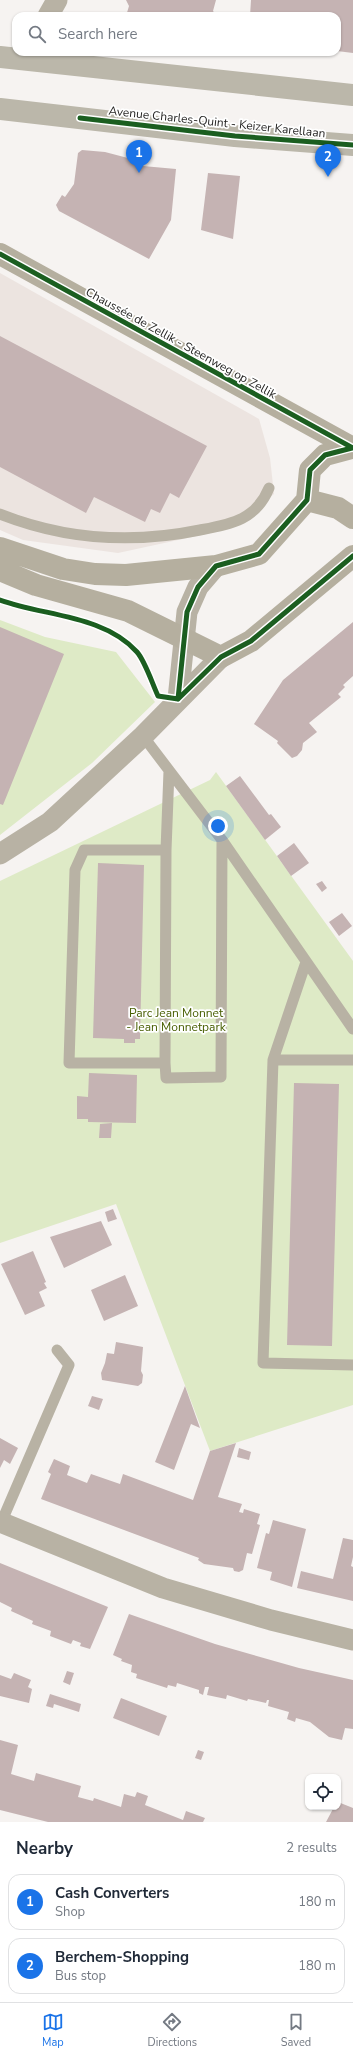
<!DOCTYPE html>
<meta charset="utf-8">
<style>
body{margin:0;font-family:"Nunito Sans",sans-serif;background:#f2f2f3;color:#1f2937}
.controls{position:absolute;right:12px;bottom:12px;display:grid;overflow:hidden;border-radius:8px;box-shadow:0 1px 3px #0004}
.controls button{width:36px;height:36px;display:grid;place-items:center;padding:0;border:0;border-bottom:1px solid #e0e1e3;background:#fff;color:#1f2937;font:20px sans-serif}
.you{position:absolute;left:218px;top:826px;width:14px;height:14px;margin:-10px;border:3px solid #fff;border-radius:50%;background:#1a73e8;box-shadow:0 0 0 6px #1a73e833}
.badge{display:grid;place-items:center;width:26px;height:26px;border-radius:50%;background:#1a73e8;color:#fff;font-size:13px;font-weight:700}
.pin{position:absolute;translate:-50% -33px;filter:drop-shadow(0 1px 2px #0008)}
.pin::after{content:'';position:absolute;top:21px;width:14px;height:12px;background:inherit;clip-path:polygon(0 0,100% 0,50% 100%)}
.list{margin:0;padding:0;list-style:none}
h2{display:flex;justify-content:space-between;align-items:center;height:52px;margin:0;padding:0 16px;font-size:17px}
h2 small{font-size:13px;font-weight:400;color:#747a83}
.list li{display:grid;grid-template-columns:26px 1fr auto;gap:12px;align-items:center;box-sizing:border-box;height:56px;margin:0 8px 8px;padding:0 8px;border:1px solid #e0e1e3;border-radius:12px}
.list b{display:block;font-size:15px;white-space:nowrap}
.list p{margin:0;font-size:13px;white-space:nowrap;color:#747a83}
.list em{font-size:13px;font-style:normal;color:#747a83}
.icon{flex:none;width:22px;height:22px;fill:none;stroke:currentColor;stroke-width:2;stroke-linecap:round;stroke-linejoin:round}
.map{position:relative;flex:none;width:353px;height:1822px;overflow:hidden}
.search{position:absolute;background:#fff;box-shadow:0 1px 3px #0004;left:12px;right:12px;top:12px;height:44px;display:flex;align-items:center;gap:10px;box-sizing:border-box;padding:0 14px;border-radius:12px;color:#747a83;font-size:15px}
.sheet{height:180px;background:#fff}
nav{display:flex;justify-content:space-around;align-items:center;box-sizing:border-box;height:56px;border-top:1px solid #e0e1e3;background:#fff;font-size:11px;color:#747a83}
nav a{display:grid;justify-items:center;gap:2px}
nav .on{color:#1a73e8}
.map>svg:first-child{display:block}
.built{fill:#ece4e0}
.green{fill:#deeac6}
.building{fill:#c5b3b3}
.lines{fill:none;stroke-linecap:round;stroke-linejoin:round}
.lane{stroke:#b8b2a4;stroke-width:11}
.street{stroke:#b8b2a4;stroke-width:21}
.secondary{stroke:#b5af9f;stroke-width:22}
.primary{stroke:#bbb7aa;stroke-width:22}
.cycleway-casing{stroke:#fff;stroke-width:8}
.cycleway{stroke:#1b5e20;stroke-width:5}
.labels{text-anchor:middle;dominant-baseline:central;stroke-width:3.5;stroke-linejoin:round;paint-order:stroke}
.street-label{font-size:12px;fill:#262524;stroke:#fff}
.park-label{font-size:12px;fill:#475e00;stroke:#fff}
</style>
<div class="map">
<svg width="353" height="1822" viewBox="0 0 353 1822">
<rect width="100%" height="100%" fill="#f6f3f1"/>
<path class="built" d="M0,273l259,146 11,39 4,36 -45,35 -111,24 -95,-13 -23,-10z"/>
<path class="green" d="M0,620l45,17 71,15 39,50 -63,61 -92,72z
M216,772l137,189v444l-143,46 -94,-247 -116,39v-362l210,-101z"/>
<path class="building" d="M126,0h90l-3,11 4,5h-91l3,-10z
M251,0h102v53l-16,-2v-35h-87z
M82,150l23,2 38,10v4l33,3 -5,51 -22,39 -90,-48 -3,-6 6,-10 3,2 9,-13 4,-31z
M208,173l32,3 -7,63 -32,-9z
M0,336l207,110 -28,52 -9,-5 -10,20 -9,-4 -6,13 -51,-25 -8,16 -86,-46z
M353,622v54l-10,9 2,2 -7,7 3,3 -32,26 8,9 -14,11 -1,7 -5,6 -5,2 -15,-15 1,-2 -24,-17 29,-44z
M0,627l64,27 -61,151 -3,-1z
M240,776l29,39 2,-1 10,13 -16,13 -39,-54z
M294,843l15,20 -18,13 -14,-20z
M98,863l46,2 -4,174h-5v4h-11v-4l-31,-1z
M322,881l5,7 -5,4 -6,-8z
M342,913l10,13 -13,10 -10,-14z
M89,1073l48,2 -1,48 -48,-1v-3h-11v-23l11,1z
M294,1083l45,1 -7,262 -45,-1z
M112,1123l-1,15h-12l1,-14z
M113,1209l4,10 -9,3 -3,-10z
M101,1221l11,24 -48,23 -14,-31z
M33,1251l13,31 -2,1 3,5 -8,4 6,14 -20,9 -24,-51z
M125,1275l13,31 -34,15 -13,-31z
M116,1342l27,5 -2,24 2,4 -1,8 -4,3 -36,-6 -1,-7 4,-10 2,-10 7,1z
M185,1386l15,42 -9,-4 -17,46 -19,-8z
M92,1396l11,3 -4,11 -11,-4z
M0,1438l18,10 -8,16 -6,-4 -4,8z
M236,1443l-18,54 24,7 -3,8 4,1 1,-4 16,5 -3,10 3,1 -8,29 -5,-1 -4,17 -4,2 -5,-1 -1,-3 -29,-4 -6,-4 1,-2 -158,-59 10,-25 -3,-2 6,-13 16,7 -3,9 20,8 4,-9 29,10 3,-10 70,26 17,-49z
M239,1448l12,4 -2,8 -12,-3z
M273,1520l33,9 -14,58 -22,-7 2,-8 -15,-4 9,-35 3,1z
M343,1538l10,2v17l-2,9 2,1v34l-56,-13 4,-17 32,8z
M0,1563l108,44 -18,42 -10,-3 1,-3 -8,-3 -2,4 -21,-8 1,-5 -19,-7 1,-3 -22,-10 1,-3 -12,-6z
M129,1614l86,30 84,24 54,12v49l-8,-1 -3,12 -13,-3 -19,-15 -14,-4 -1,4 -8,-3 2,-7 -21,-6 1,-6h-2l-1,3 -18,-4 -1,2 -20,-6 -1,4 -19,-4 2,-8h-4l-2,8 -4,-2v-3l-22,-7 -1,4 -8,-2 -1,3 -31,-10 1,-4 -6,-2 1,-7 -11,-4 1,-2 -9,-4z
M67,1671l7,2 -4,12 -7,-3z
M14,1673l17,7 -3,7 4,2 -3,14 -29,-7v-21l11,4z
M50,1694l31,10 -2,8 -25,-8 -1,4 -7,-2z
M121,1698l46,18 -8,20 -46,-18z
M0,1740l18,5 -7,29 23,7 2,-8 45,13 -3,11 15,4 1,-3 27,9 3,-13 11,3 2,-5 11,4 -3,9 38,15 3,-9 19,7 -2,4h-155l-48,-12z
M198,1750l6,2 -3,8 -6,-2z
M338,1802l15,6v14h-27l8,-15h4z"/>
<g class="lines">
<path class="lane" d="M0,514c66,26 132,30 200,16 31,-6 56,-10 69,-42
M143,736l79,104 131,189
M166,850h-82l-9,20 -6,193h96l1,-213 3,-79
M306,962l-33,98 -10,303 90,2
M273,1060h80
M165,1063l1,15 55,-1 1,-237
M1,1523l68,-158 -12,-15"/>
<path class="street" d="M48,16l9,-16
M178,699l9,-87 11,-25 18,-21
M0,854l50,-32 93,-86 78,-79
M0,1522l163,66 108,32 82,20"/>
<path class="secondary" d="M0,254l353,194
M307,500l31,8 15,10
M0,548l63,21 32,5 31,1 90,-9 43,-12 48,-54 3,-30 15,-15 27,-7
M0,570l36,15 92,26 93,46 30,-16 102,-85"/>
<path class="primary" d="M0,57l353,38
M0,109l235,27 118,9"/>
<defs>
<path id="cycleway" d="M80,118l155,18 118,9
M0,254l353,194
M0,600c44,16 104,15 137,52 8,9 15,31 21,44l20,3
M178,699l9,-87 11,-25 18,-21 43,-12 48,-54 3,-30 15,-15 27,-7
M178,699l43,-42 30,-16 102,-85"/>
</defs>
<use href="#cycleway" class="cycleway-casing"/>
<use href="#cycleway" class="cycleway"/>
</g>
<g class="labels">
<g class="street-label">
<text transform="translate(217 122) rotate(6)">Avenue Charles-Quint - Keizer Karellaan</text>
<text transform="translate(181 343) rotate(29)">Chaussée de Zellik - Steenweg op Zellik</text>
</g>
<g class="park-label">
<text x="176" y="1013">Parc Jean Monnet<tspan x="176" dy="14">- Jean Monnetpark</tspan></text>
</g>
</g>
</svg>
<div class="controls">
<button><svg class="icon" aria-label="locate" viewBox="0 0 24 24"><circle cx="12" cy="12" r="6"/><path d="M12 2v4M12 18v4M2 12h4M18 12h4"/></svg></button>
</div>
<div class="you"></div>
<div class="pin badge" style="left:139px;top:173px">1</div>
<div class="pin badge" style="left:328px;top:177px">2</div>
<div class="search"><svg class="icon" aria-label="search" viewBox="0 0 24 24"><circle cx="10" cy="10" r="6"/><path d="M15 15l6 6"/></svg>Search here</div>
</div>
<section class="sheet">
<h2>Nearby<small>2 results</small></h2>
<ul class="list">
<li><span class="badge">1</span><div><b>Cash Converters</b><p>Shop</p></div><em>180 m</em></li>
<li><span class="badge">2</span><div><b>Berchem-Shopping</b><p>Bus stop</p></div><em>180 m</em></li>
</ul>
</section>
<nav>
<a class="on"><svg class="icon" aria-label="map" viewBox="0 0 24 24"><path d="M3 6l6-2 6 2 6-2v14l-6 2-6-2-6 2zM9 4v14M15 6v14"/></svg>Map</a>
<a><svg class="icon" aria-label="directions" viewBox="0 0 24 24"><path d="M12 3l9 9-9 9-9-9zM9 14v-3h6M13 9l2 2-2 2"/></svg>Directions</a>
<a><svg class="icon" aria-label="saved" viewBox="0 0 24 24"><path d="M7 4h10v16l-5-4-5 4z"/></svg>Saved</a>
</nav>
